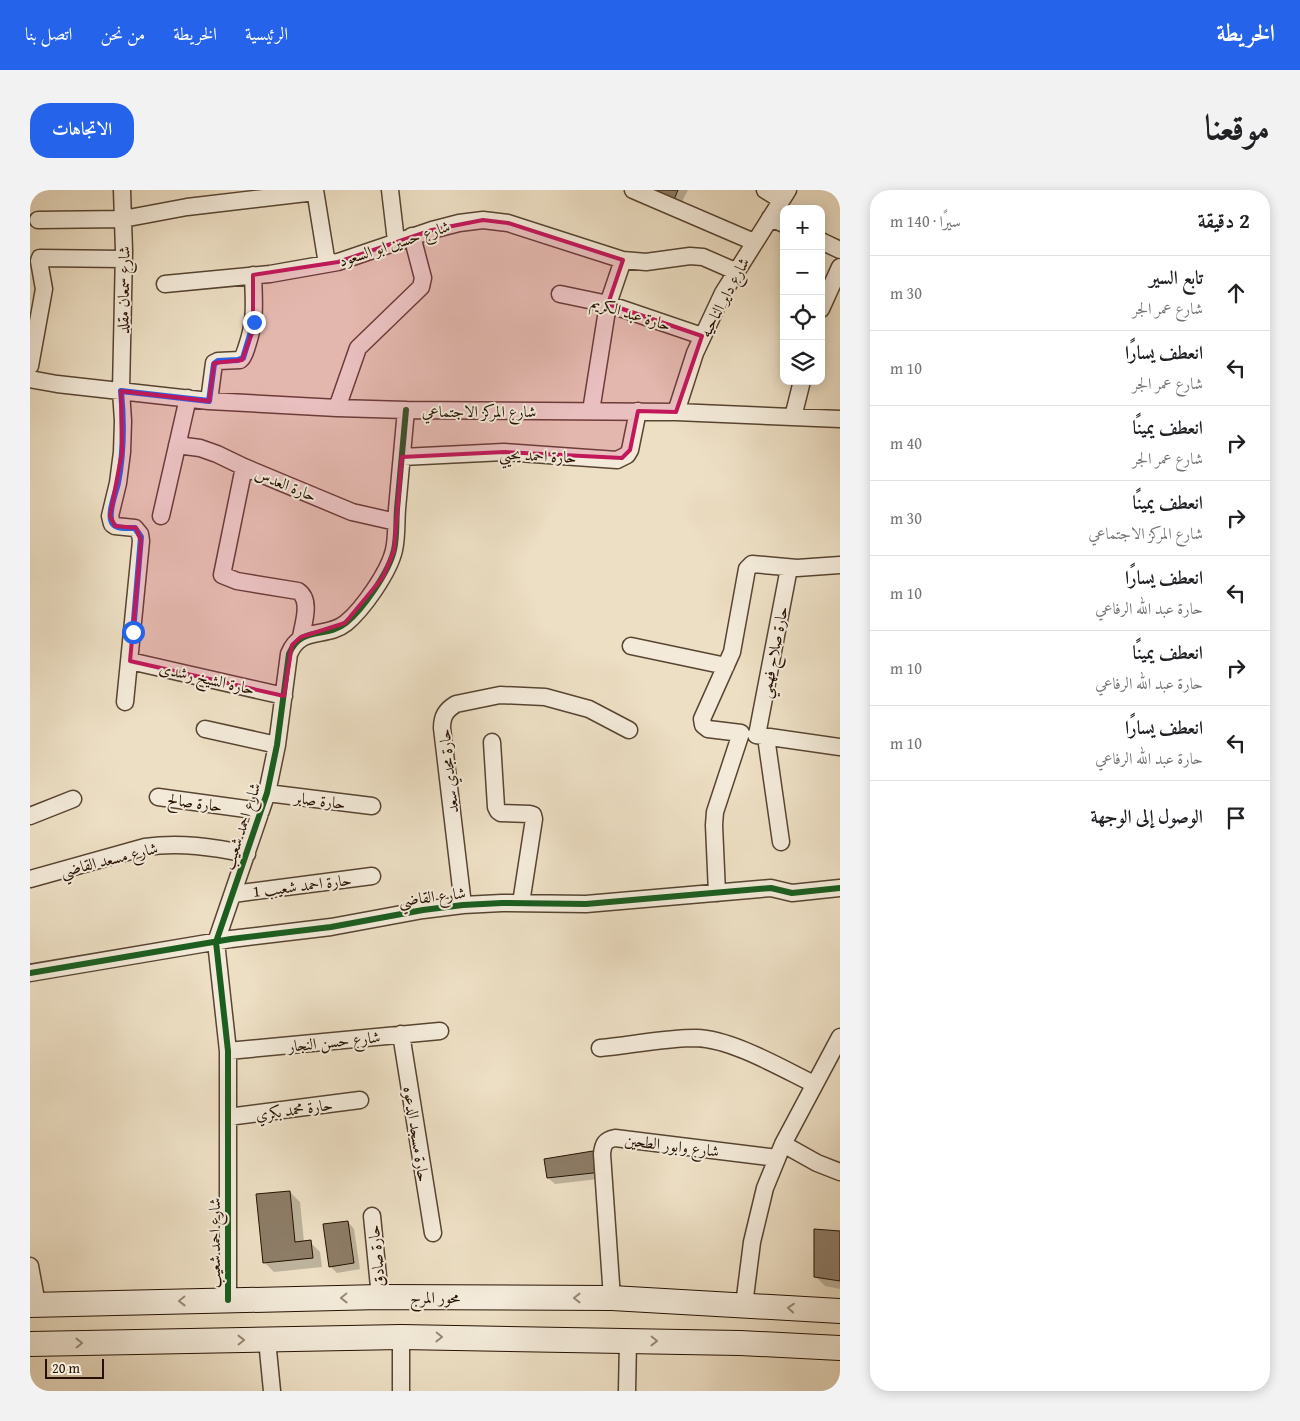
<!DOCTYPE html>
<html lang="ar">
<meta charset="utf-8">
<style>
body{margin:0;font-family:"Gentium Book Plus",Amiri,serif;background:#f2f2f2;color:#202124;direction:rtl}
.controls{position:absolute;right:15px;top:15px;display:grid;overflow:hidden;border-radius:10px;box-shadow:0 2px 12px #0003}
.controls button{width:45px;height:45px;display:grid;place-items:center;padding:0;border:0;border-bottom:1px solid #e0e0e0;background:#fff;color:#202124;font:25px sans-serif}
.scale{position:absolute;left:15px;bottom:12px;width:59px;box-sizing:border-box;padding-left:5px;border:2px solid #261100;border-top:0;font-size:14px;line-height:18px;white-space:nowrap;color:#261100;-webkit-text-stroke:4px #f3ead9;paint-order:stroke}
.stop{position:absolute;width:15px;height:15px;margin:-11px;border:4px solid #2563eb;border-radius:50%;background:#fff}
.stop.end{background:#2563eb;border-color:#fff;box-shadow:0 1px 5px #0008}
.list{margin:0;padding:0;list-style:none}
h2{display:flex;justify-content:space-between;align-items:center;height:65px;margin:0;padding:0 20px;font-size:21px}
h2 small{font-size:16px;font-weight:400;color:#757577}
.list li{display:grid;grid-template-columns:32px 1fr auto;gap:15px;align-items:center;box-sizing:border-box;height:75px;padding:0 20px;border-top:1px solid #e0e0e0}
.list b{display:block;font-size:19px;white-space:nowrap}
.list p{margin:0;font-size:16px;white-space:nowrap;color:#757577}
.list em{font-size:16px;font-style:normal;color:#757577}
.icon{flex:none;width:28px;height:28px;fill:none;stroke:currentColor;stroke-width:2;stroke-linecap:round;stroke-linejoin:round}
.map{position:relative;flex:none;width:810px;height:1201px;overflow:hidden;direction:ltr;border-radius:20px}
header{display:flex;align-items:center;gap:30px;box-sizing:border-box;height:70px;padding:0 25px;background:#2563eb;color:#fff}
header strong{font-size:24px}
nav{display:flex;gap:28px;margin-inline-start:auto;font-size:18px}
.intro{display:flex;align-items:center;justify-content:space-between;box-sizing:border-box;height:120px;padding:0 30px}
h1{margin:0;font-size:35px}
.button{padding:12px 22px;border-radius:20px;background:#2563eb;color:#fff;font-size:18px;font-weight:700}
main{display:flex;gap:30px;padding:0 30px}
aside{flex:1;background:#fff;border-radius:20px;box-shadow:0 2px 12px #0003}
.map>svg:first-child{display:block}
.shadow{fill:#0003}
.building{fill:#8d7c66;stroke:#261100}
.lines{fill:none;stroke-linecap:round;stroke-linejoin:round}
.street-casing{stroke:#584431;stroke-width:19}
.secondary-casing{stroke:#261100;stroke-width:26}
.street{stroke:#f3ead9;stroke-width:16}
.secondary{stroke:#f3ead9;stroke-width:24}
.cycleway-casing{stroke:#f3ead9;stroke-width:9}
.cycleway{stroke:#1b5e20;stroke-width:6}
.oneway{stroke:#978877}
.route{stroke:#2563eb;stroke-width:6}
.marked{fill:#c2185b;fill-opacity:0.2;stroke:#c2185b;stroke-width:4;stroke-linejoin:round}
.labels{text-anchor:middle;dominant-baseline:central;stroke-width:4;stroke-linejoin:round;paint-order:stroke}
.street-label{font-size:16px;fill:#261100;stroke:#f3ead9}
</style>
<header>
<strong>الخريطة</strong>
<nav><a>الرئيسية</a><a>الخريطة</a><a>من نحن</a><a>اتصل بنا</a></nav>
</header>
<div class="intro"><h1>موقعنا</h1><a class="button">الاتجاهات</a></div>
<main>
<aside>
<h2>2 دقيقة<small>سيرًا · 140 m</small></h2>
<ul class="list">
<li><svg class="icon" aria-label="ahead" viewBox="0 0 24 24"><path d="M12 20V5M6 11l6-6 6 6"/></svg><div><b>تابع السير</b><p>شارع عمر الجر</p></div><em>30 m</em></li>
<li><svg class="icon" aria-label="left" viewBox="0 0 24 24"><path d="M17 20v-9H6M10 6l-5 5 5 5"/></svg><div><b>انعطف يسارًا</b><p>شارع عمر الجر</p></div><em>10 m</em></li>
<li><svg class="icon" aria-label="right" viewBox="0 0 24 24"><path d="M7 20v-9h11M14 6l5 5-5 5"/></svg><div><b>انعطف يمينًا</b><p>شارع عمر الجر</p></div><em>40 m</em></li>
<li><svg class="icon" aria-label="right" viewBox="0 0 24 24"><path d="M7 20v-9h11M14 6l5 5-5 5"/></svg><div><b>انعطف يمينًا</b><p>شارع المركز الاجتماعي</p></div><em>30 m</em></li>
<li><svg class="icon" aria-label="left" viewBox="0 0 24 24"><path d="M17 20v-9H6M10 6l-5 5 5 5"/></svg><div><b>انعطف يسارًا</b><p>حارة عبد الله الرفاعي</p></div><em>10 m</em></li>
<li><svg class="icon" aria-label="right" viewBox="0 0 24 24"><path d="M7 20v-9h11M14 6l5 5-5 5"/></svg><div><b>انعطف يمينًا</b><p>حارة عبد الله الرفاعي</p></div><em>10 m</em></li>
<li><svg class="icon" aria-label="left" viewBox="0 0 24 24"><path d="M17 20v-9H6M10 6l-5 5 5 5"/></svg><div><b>انعطف يسارًا</b><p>حارة عبد الله الرفاعي</p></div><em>10 m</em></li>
<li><svg class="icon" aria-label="arrive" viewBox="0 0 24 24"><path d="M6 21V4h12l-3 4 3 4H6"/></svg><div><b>الوصول إلى الوجهة</b></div></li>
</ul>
</aside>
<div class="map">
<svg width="810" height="1201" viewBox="0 0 810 1201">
<rect width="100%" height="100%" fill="#eddfc4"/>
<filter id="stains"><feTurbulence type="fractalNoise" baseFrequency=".004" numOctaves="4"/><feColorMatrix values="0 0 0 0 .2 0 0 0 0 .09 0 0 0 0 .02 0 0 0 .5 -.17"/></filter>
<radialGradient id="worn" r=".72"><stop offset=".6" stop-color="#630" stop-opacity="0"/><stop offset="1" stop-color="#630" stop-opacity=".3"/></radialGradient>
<path class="shadow" d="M621,0h37l-9,17z
M569,962l8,26 -52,6 -7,-6z
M260,1002l10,10 4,40h6l10,10 2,15 -48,5 -10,-10z
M318,1032l6,7 6,40 -23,4 -7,-7z
M810,1043v56l-15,-3 -10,-10z"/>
<path class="building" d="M620,0h28l-5,12z
M569,960l3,22 -55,6 -3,-19z
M260,1001l5,51 16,-2 2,18 -50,5 -7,-69z
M318,1031l6,42 -25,4 -6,-43z
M784,1039l26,2v50l-26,-4z"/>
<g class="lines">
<defs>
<path id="street" d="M92,0l2,61 -3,140 2,30 -1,31 -4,31 -8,33 2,8 3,2 20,2 5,6 1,7 -16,161
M285,0l12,74
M360,0l6,51
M603,0l121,52
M735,0l16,10
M740,28l14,6
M8,30l85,-1 64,-12 128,-15
M791,51l19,9
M135,94l105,-10 68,-12 94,-32 27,-7 24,-3 25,3 115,37 23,2 44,-6 13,1 32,14
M530,104l48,10 94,32
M791,119l19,-42
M0,176l14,-77 -5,-28 1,-3 83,1
M0,189l27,5 152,17 128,7 69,2 270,2 164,7
M179,211l5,-38 4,-2 22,-1c4,-3 5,-8 7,-14 9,-27 7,-42 6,-71
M307,218l21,-60 63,-61 2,-9 -11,-42
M561,221l17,-107 15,-44
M646,222l19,-59 28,-60 65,-103
M763,227l9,-36
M147,255l23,3 17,6 27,13 108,45 44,10
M372,267l102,-5 113,8 10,-5 3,-5 8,-39
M214,277l-22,108 15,6 61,10c14,9 5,33 3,46
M131,326l27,-118
M601,456l95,20
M100,471l154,35
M175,539l72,16
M726,545l84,12
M727,545l32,-167
M736,547l15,105
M462,552l4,65 2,4 3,2 29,1 3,1 1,4 -13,84
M237,603l105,13
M128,607l103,14
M0,626l43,-17
M0,689l115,-32c35,-5 68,0 102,7
M687,703l-3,-68 1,-13 26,-79 -33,-4 -5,-4 -1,-6 30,-67 15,-83 5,-5 45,4 43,-3
M203,704l139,-18
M433,715l-21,-177c0,-12 4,-18 14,-24l44,-9 45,2 44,12 40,21
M0,783l201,-34 100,-12 92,-17 40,-5 39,-2 84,1 185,-16 21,5 48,-5
M371,844l32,199
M570,858c31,-3 65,-10 96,-10 36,1 85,30 118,46
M198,861l212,-20
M198,927l132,-17
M753,954l34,19 23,9
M342,1026l8,81
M0,1076l7,38
M582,1108l-10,-144c1,-10 3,-14 13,-16l162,20
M198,1110v-249l-12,-109 51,-149 10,-48 12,-91c12,-29 37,-15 57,-31 17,-14 43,-51 48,-73 3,-13 2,-28 3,-41 3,-33 6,-66 9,-99
M714,1115l8,-63 13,-54 18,-44 57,-107
M371,1147v54
M237,1150l5,51
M597,1201l1,-50"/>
<path id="secondary" d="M0,1115l350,-8 232,1 228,13
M0,1154l371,-7 339,6 100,5"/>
</defs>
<use href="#street" class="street-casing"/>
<use href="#secondary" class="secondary-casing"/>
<use href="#street" class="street"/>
<use href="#secondary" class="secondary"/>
<defs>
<path id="cycleway" d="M0,783l201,-34 100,-12 92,-17 40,-5 39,-2 84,1 185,-16 21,5 48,-5
M198,1110v-249l-12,-109 51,-149 10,-48 12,-91c12,-29 37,-15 57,-31 17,-14 43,-51 48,-73 3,-13 2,-28 3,-41 3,-33 6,-66 9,-99"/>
</defs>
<use href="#cycleway" class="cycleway-casing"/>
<use href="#cycleway" class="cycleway"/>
</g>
<defs><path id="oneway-chevron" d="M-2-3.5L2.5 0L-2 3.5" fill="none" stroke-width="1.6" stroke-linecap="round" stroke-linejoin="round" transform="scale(1.25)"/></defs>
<g class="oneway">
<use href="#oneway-chevron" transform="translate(314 1108) rotate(179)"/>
<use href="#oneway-chevron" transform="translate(547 1108) rotate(-180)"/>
<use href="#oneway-chevron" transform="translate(152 1111) rotate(179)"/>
<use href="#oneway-chevron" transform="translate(761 1118) rotate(-176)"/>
<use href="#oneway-chevron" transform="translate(409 1147) rotate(1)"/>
<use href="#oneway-chevron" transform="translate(211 1150) rotate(-1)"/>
<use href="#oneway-chevron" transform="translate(624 1151) rotate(1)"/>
<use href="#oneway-chevron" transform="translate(49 1153) rotate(-1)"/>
</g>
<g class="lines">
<path class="route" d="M103,442l8,-95 -6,-9c-6,0 -19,1 -22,-4 -7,-8 3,-32 5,-41 6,-31 6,-61 3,-92l88,10 5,-37 4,-3 20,-1 5,-2 11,-36"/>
</g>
<path class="marked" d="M453,30l25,3 115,37 -15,44 94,32 -26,76 -38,-1 -8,39 -8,8 -118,-6 -102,5 -8,94 -11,26 -38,46 -44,14 -9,8 -8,51 -154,-35 11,-120 -5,-13 -21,-2 -5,-10 12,-64 -1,-61 88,10 5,-38 28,-3 11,-30v-55l85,-13 94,-32z"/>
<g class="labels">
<g class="street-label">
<text transform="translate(364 53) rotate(-18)">شارع حسين ابو السعود</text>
<text transform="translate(93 100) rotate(-89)">شارع سمعان مقلد</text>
<text transform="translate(694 107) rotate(-62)">شارع داير الناحيه</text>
<text transform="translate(601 123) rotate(17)">حارة عبد الكريم</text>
<text x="449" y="221">شارع المركز الاجتماعي</text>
<text transform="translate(508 265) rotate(3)">حارة احمد يحيي</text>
<text transform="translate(256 294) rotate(22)">حارة العدس</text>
<text transform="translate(743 462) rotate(-79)">حارة صلاح فهمي</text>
<text transform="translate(177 488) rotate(13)">حارة الشيخ رشدى</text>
<text transform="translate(418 581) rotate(-96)">حارة مجدي سعد</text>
<text transform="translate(290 610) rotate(7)">حارة صابر</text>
<text transform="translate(165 612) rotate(8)">حارة صالح</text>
<text transform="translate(211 636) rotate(-72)">شارع احمد شعيب</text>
<text transform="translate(79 669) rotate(-14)">شارع مسعد القاضي</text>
<text transform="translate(272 695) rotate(-7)">حارة احمد شعيب 1</text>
<text transform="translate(402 706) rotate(-7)">شارع القاضي</text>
<text transform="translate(304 851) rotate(-6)">شارع حسن النجار</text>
<text transform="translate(264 919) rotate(-8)">حارة محمد بكري</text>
<text transform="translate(387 944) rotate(81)">حارة مسجد الدعوه</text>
<text transform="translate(642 955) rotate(7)">شارع وابور الطحين</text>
<text transform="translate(184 1053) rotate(-90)">شارع احمد شعيب</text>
<text transform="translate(346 1066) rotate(-96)">حارة صادق</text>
<text x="405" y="1107">محور المرج</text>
</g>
</g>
<rect width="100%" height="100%" filter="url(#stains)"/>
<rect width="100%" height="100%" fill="url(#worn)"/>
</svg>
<div class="controls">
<button>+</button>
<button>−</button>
<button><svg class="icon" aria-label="locate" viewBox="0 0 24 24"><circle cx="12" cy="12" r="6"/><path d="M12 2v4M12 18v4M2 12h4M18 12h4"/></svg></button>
<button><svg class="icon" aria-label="layers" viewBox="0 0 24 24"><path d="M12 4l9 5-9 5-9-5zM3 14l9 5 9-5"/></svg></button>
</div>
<div class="scale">20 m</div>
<div class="stop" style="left:103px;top:442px"></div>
<div class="stop end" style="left:224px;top:132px"></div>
</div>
</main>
